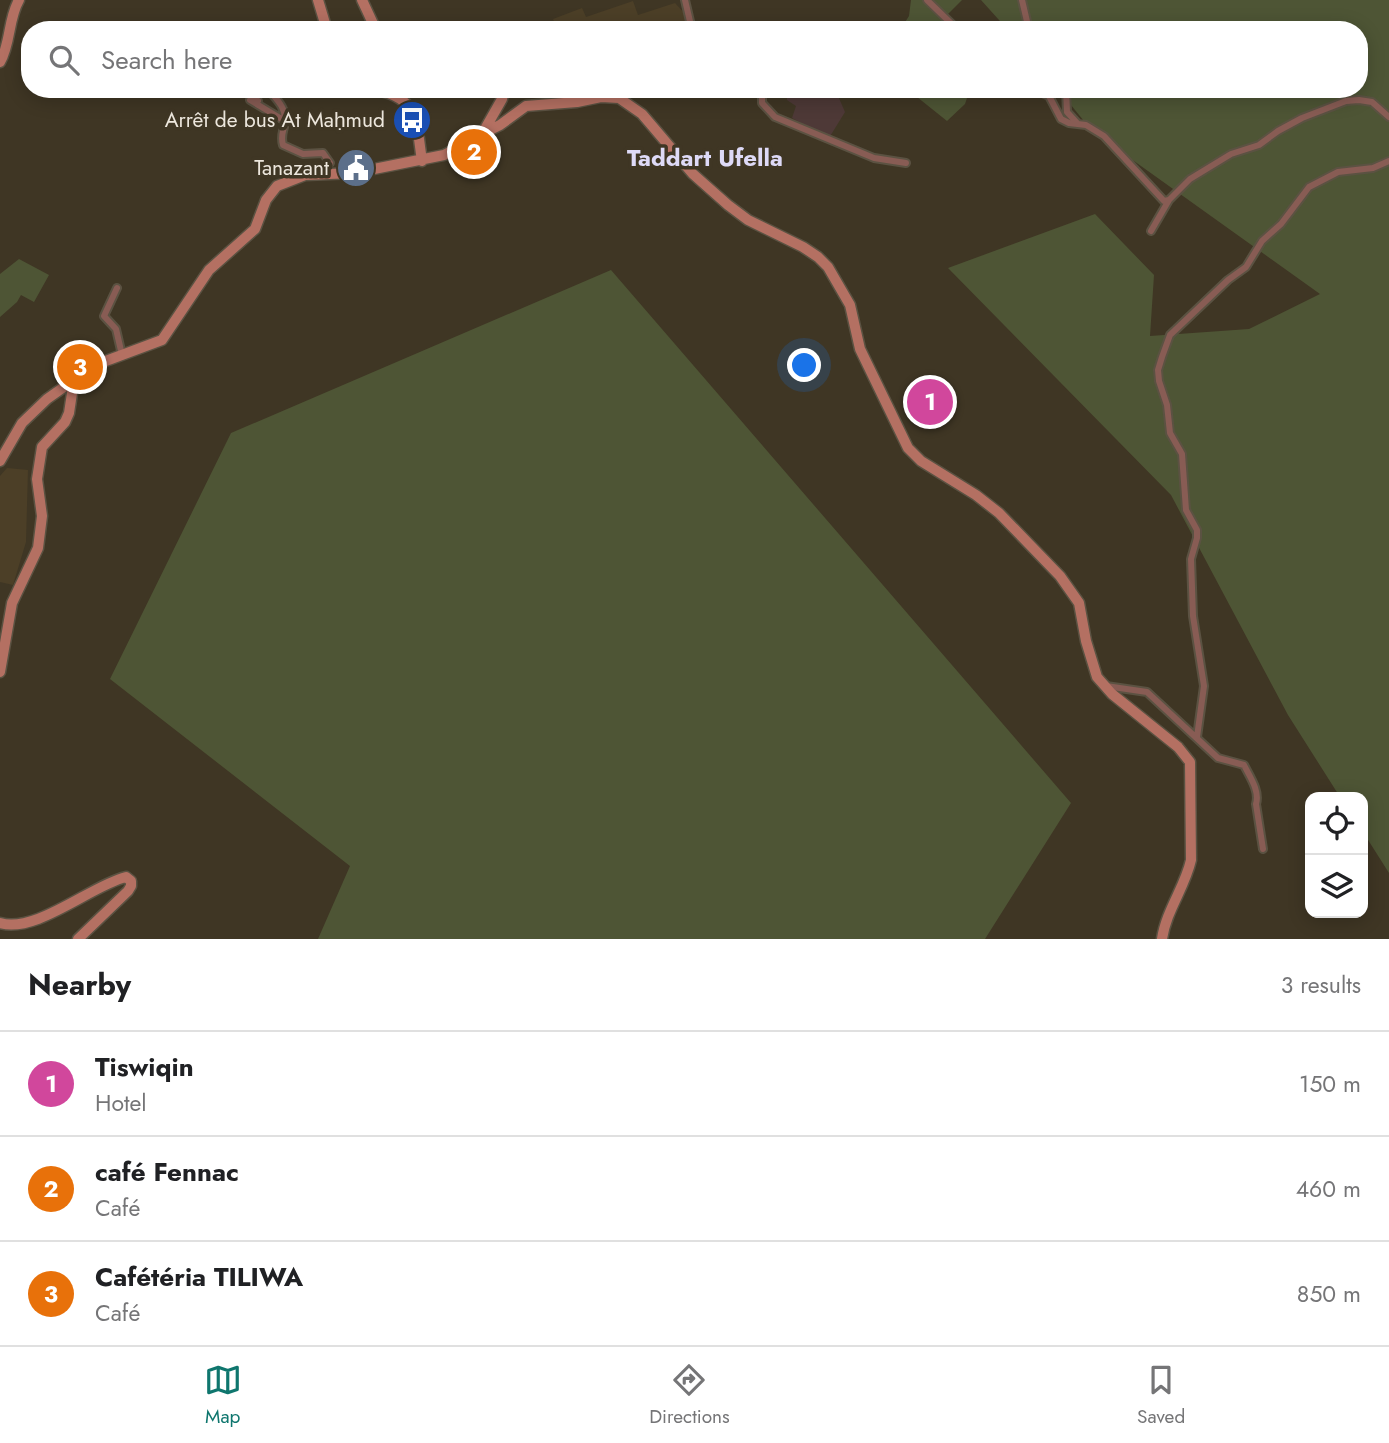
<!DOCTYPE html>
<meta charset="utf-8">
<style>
body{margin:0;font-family:Jost,sans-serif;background:#f2f2f2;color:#202124}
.controls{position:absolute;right:21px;bottom:21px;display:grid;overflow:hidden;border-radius:14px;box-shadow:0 4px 18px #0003}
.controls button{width:63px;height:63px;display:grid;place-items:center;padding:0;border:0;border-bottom:2px solid #e0e0e0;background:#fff;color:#202124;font:35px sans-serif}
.you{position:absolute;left:805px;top:366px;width:24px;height:24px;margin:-18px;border:5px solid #fff;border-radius:50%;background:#1a73e8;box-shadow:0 0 0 10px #1a73e833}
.badge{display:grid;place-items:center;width:46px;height:46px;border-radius:50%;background:#0f766e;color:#fff;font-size:23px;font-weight:700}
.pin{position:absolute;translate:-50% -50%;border:4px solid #fff;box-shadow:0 2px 7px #0006}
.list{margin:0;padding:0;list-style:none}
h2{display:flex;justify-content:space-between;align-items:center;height:91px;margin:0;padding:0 28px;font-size:30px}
h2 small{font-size:23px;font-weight:400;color:#757577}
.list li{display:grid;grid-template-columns:46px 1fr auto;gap:21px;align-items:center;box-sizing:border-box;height:105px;padding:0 28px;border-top:2px solid #e0e0e0}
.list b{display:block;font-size:26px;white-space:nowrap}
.list p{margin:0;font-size:23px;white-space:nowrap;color:#757577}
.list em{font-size:23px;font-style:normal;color:#757577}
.icon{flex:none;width:38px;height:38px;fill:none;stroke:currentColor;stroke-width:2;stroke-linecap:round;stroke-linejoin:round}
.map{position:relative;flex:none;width:1389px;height:939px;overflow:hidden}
.search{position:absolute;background:#fff;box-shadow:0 4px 18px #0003;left:21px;right:21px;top:21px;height:77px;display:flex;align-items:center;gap:18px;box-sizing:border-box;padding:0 24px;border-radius:28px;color:#757577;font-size:26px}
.sheet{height:406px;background:#fff}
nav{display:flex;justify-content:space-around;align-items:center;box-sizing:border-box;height:98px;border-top:2px solid #e0e0e0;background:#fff;font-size:19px;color:#757577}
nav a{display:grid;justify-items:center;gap:4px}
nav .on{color:#0f766e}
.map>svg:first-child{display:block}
.built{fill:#4c3f27}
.medical{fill:#4e3937}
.green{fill:#4e5535}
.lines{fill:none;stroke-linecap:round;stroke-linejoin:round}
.street-casing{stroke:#5b5242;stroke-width:10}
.secondary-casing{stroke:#5b5242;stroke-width:13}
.street{stroke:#885c54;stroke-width:6}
.secondary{stroke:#b47062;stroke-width:10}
.labels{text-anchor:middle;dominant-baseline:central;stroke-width:7;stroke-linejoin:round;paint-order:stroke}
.poi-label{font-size:21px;fill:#ede7dd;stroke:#3f3624;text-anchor:end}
.quarter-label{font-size:24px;font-weight:bold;fill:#dedaf7;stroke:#3f3624}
</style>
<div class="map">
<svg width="1389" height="939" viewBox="0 0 1389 939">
<rect width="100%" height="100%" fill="#3f3624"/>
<path class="built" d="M633,1l5,14 37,-12 12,13 3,14h-133l-4,-11 29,-11 4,9z
M7,468l21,2 -2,72 -13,43 -13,-3v-106z"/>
<path class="medical" d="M787,89h48l10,23 -16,26 -37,-20 4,-12 -9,-6z"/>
<path class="green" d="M911,0h51l-14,14 4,16h-52l9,-14z
M981,0h408v873l-26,-41v-35h-23l-52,-82 -117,-220 -223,-227 147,-54 59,61 -4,61 99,-7 71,-35 -228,-163 -34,-42h301v-59h-351z
M907,89h63l-5,15 -18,17z
M19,259l30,16 -15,27 -13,-7 -4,7 -17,15v-43z
M611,270l460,533 -86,136h-667l32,-73 -240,-187 121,-246z"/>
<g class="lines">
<defs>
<path id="street" d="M685,0l7,30
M927,0l31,30
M1022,0l7,30
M249,28l1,2
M242,89l16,12
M268,89c8,10 18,18 17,32 -1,10 -5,14 -2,24l20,9 20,-1 7,10
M762,89v14l13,14 99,41 32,5
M1033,89l16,7 12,23 8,4 17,2 18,11 60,65 5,-1
M1066,89l1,23 11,12
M250,100l35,21
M1151,231l18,-31 21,-21 41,-25 28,-9 19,-14 24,-13 44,-17 13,-1 13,2 17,15
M117,288l-13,28 12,13 6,26
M1106,686l41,6 71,66 26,7c6,12 16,26 12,39l7,45
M1197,737l7,-51 -11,-70 -2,-57 6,-21v-8l-11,-20 -4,-56 -12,-21 -3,-28 -8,-24 -1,-11 4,-13 8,-22 58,-55 18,-13 16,-26 19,-17 28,-37 29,-15 35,-4 16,-7"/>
<path id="secondary" d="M318,0l9,30
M362,0l14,30
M0,62c11,-19 8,-43 19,-62
M371,89c48,7 45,32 51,72
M484,133l16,-8 26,-19 51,-4 24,-5 18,1 23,16 51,60 35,31 20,15 55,27 15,10 10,10 22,38 10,44 48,99 13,13 55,34 23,18 61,63 19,27 7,38 11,36 15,17 66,53 12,15 1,98c-6,27 -25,51 -29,79
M0,461l22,-38 25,-24 48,-34 67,-25 47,-70 46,-41 11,-29 11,-14 28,-11 49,-2 90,-18 37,-19 21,-37 2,-10
M0,672l12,-69 26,-55 4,-32 -5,-37 5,-32 23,-25 4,-9 5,-33
M0,923c36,11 92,-38 126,-46l5,4v5l-3,5 -50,48"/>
</defs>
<use href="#street" class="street-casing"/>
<use href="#secondary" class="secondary-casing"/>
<use href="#street" class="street"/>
<use href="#secondary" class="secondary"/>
</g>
<defs>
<symbol id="bus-disc" viewBox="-11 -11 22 22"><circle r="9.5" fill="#1a4fb4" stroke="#3f3624"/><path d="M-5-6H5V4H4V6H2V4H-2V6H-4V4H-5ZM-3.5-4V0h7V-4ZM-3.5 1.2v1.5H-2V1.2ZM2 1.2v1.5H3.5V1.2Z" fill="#fff"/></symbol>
<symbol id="civic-disc" viewBox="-11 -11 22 22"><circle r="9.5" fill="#5c6f8a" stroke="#3f3624"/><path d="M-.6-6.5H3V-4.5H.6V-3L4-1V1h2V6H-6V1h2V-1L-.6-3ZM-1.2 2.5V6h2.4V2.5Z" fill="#fff"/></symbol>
</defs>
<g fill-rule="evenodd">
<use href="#bus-disc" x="390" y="98" width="44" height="44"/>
<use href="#civic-disc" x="334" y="146" width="44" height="44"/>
</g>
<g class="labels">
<g class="poi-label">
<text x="385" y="120">Arrêt de bus At Maḥmud</text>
<text x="329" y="168">Tanazant</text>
</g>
<g class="quarter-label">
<text x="705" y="157">Taddart Ufella</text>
</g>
</g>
</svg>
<div class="controls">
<button><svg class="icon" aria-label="locate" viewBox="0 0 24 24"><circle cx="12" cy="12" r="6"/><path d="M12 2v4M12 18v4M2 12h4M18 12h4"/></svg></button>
<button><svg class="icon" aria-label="layers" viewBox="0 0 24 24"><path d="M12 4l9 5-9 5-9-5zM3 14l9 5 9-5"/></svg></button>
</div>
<div class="you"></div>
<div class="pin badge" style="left:930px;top:402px;background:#d1479c">1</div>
<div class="pin badge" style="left:474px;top:152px;background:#e8710a">2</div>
<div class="pin badge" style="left:80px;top:367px;background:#e8710a">3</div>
<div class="search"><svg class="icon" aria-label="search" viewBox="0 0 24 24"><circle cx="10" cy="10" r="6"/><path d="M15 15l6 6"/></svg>Search here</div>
</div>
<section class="sheet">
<h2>Nearby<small>3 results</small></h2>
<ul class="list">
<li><span class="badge" style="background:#d1479c">1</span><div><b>Tiswiqin</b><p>Hotel</p></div><em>150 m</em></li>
<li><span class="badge" style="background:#e8710a">2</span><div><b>café Fennac</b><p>Café</p></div><em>460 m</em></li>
<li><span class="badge" style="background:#e8710a">3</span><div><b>Cafétéria TILIWA</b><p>Café</p></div><em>850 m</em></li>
</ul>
</section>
<nav>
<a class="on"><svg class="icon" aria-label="map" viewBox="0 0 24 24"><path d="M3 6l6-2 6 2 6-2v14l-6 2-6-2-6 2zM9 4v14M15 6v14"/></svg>Map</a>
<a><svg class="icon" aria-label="directions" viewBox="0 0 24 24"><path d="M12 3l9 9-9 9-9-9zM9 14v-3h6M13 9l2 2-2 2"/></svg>Directions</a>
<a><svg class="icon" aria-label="saved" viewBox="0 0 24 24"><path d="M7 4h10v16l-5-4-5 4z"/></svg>Saved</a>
</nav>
